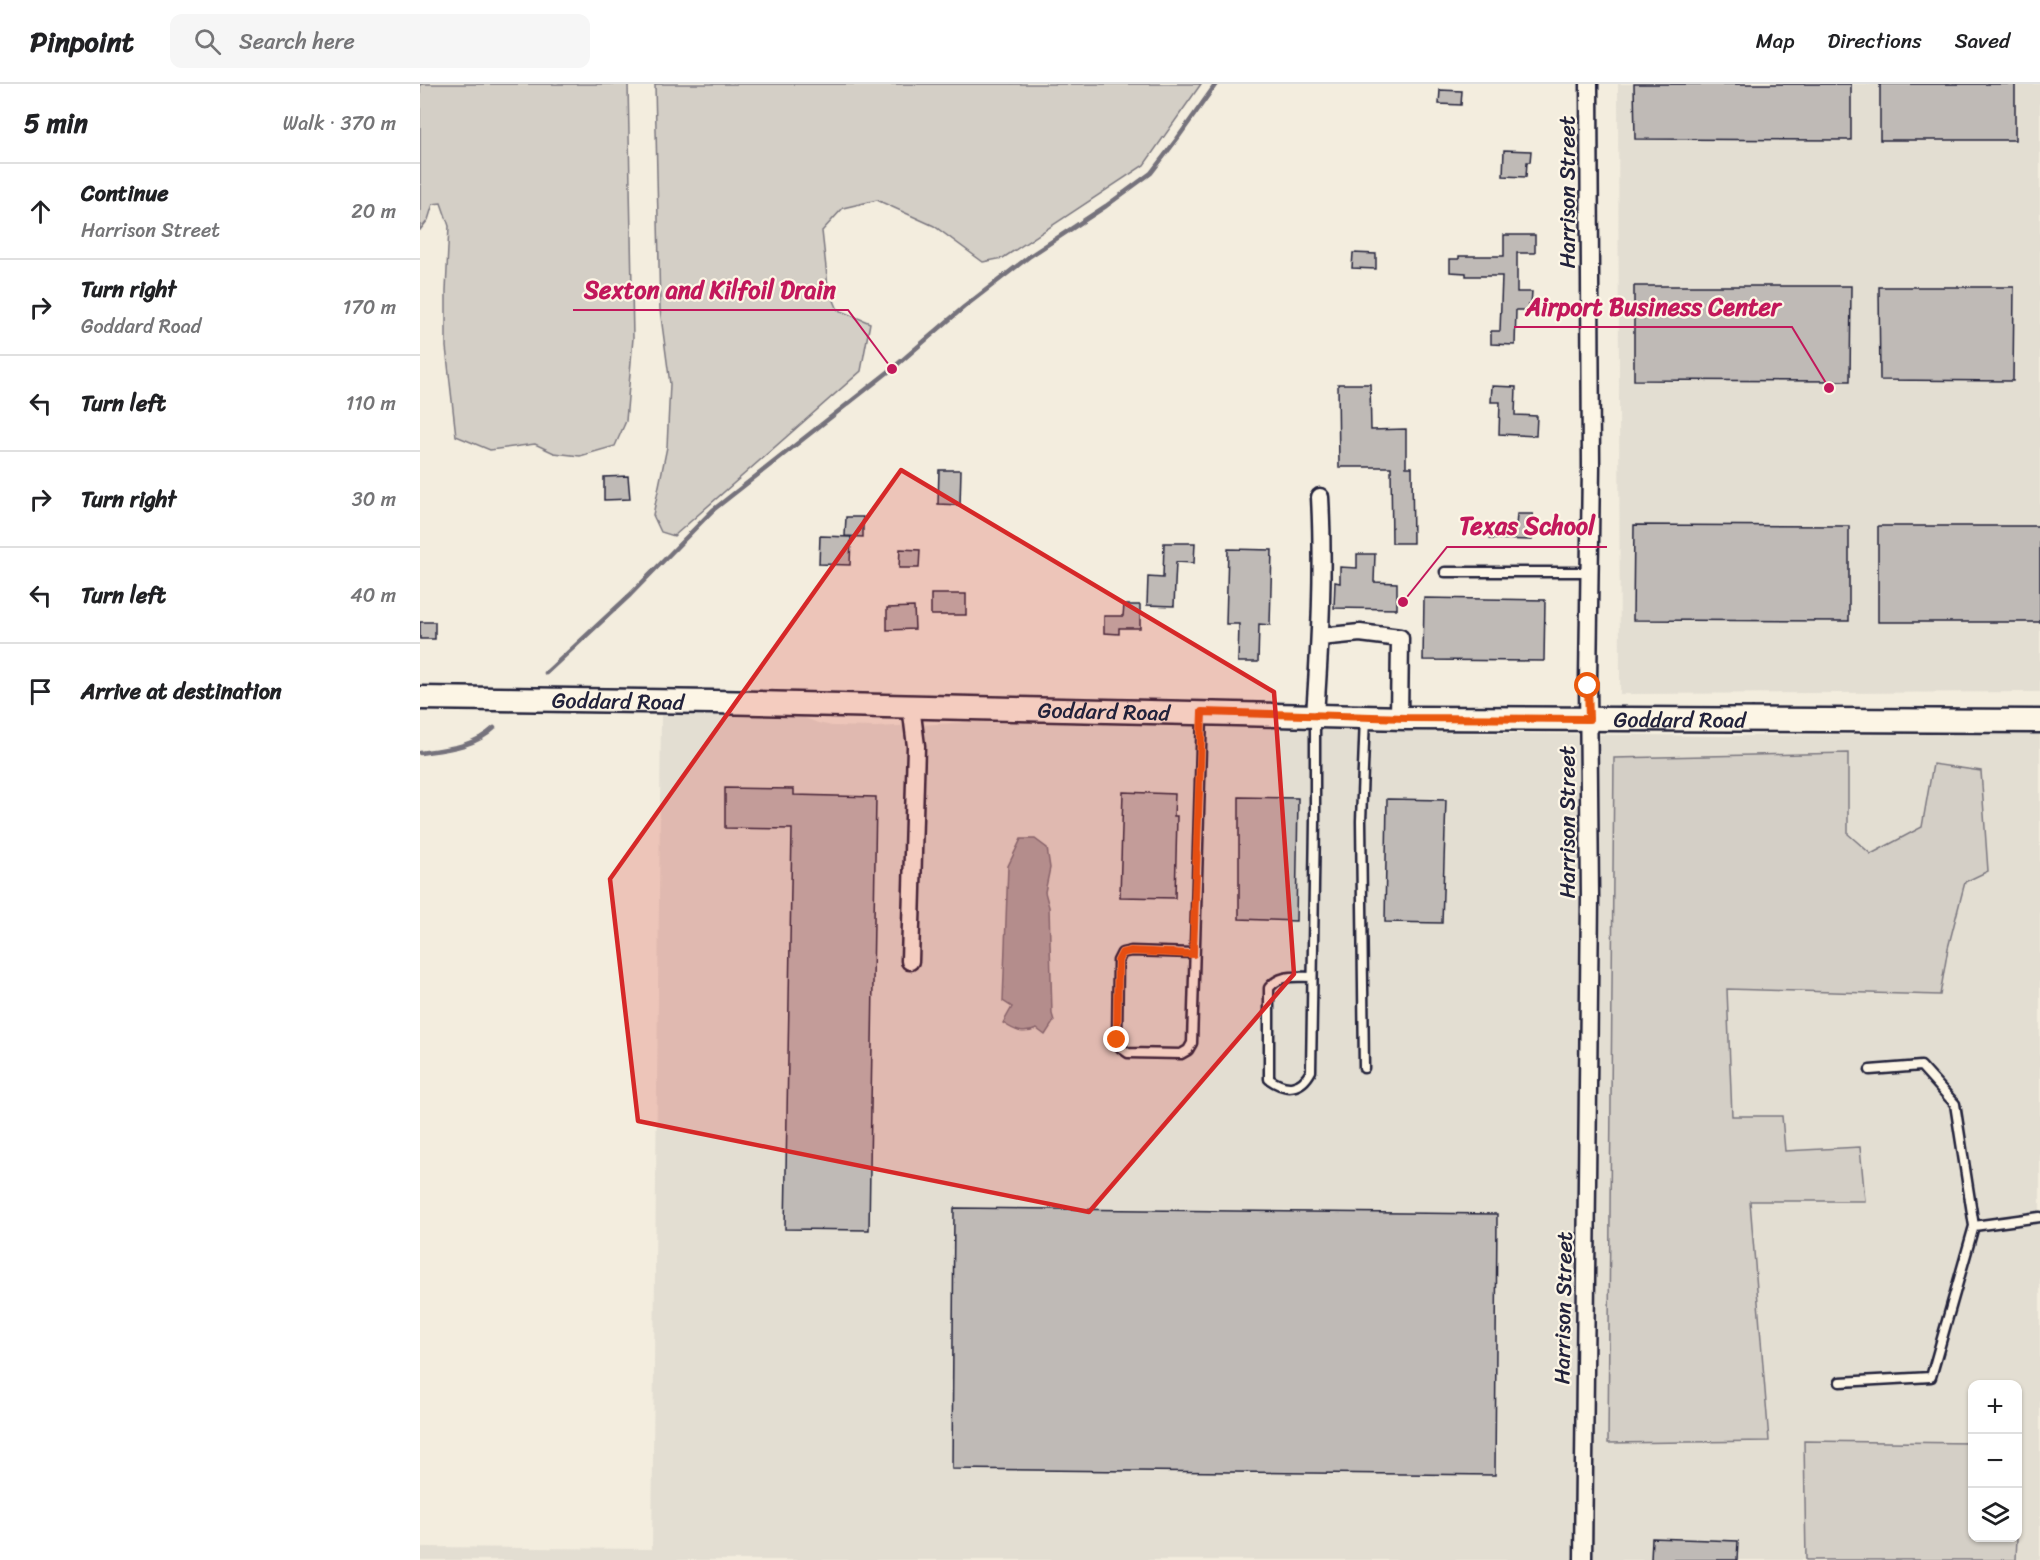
<!DOCTYPE html>
<meta charset="utf-8">
<style>
body{margin:0;font-family:Sriracha,sans-serif;background:#f6f6f6;color:#202124}
.controls{position:absolute;right:18px;bottom:18px;display:grid;overflow:hidden;border-radius:12px;box-shadow:0 2px 4px #0004}
.controls button{width:54px;height:54px;display:grid;place-items:center;padding:0;border:0;border-bottom:2px solid #e0e0e0;background:#fff;color:#202124;font:30px sans-serif}
.stop{position:absolute;width:18px;height:18px;margin:-14px;border:4px solid #ea580c;border-radius:50%;background:#fff}
.stop.end{background:#ea580c;border-color:#fff;box-shadow:0 2px 6px #0008}
.list{margin:0;padding:0;list-style:none}
h2{display:flex;justify-content:space-between;align-items:center;height:78px;margin:0;padding:0 24px;font-size:26px}
h2 small{font-size:20px;font-weight:400;color:#757577}
.list li{display:grid;grid-template-columns:39px 1fr auto;gap:18px;align-items:center;box-sizing:border-box;height:96px;padding:0 24px;border-top:2px solid #e0e0e0}
.list b{display:block;font-size:22px;white-space:nowrap}
.list p{margin:0;font-size:20px;white-space:nowrap;color:#757577}
.list em{font-size:20px;font-style:normal;color:#757577}
.icon{flex:none;width:33px;height:33px;fill:none;stroke:currentColor;stroke-width:2;stroke-linecap:round;stroke-linejoin:round}
.map{position:relative;flex:none;width:1620px;height:1476px;overflow:hidden}
header{display:flex;align-items:center;gap:36px;box-sizing:border-box;height:84px;padding:0 30px;background:#fff;border-bottom:2px solid #e0e0e0}
header strong{font-size:28px}
nav{display:flex;gap:33px;margin-inline-start:auto;font-size:21px}
.search{width:420px;height:54px;background:#f6f6f6;display:flex;align-items:center;gap:15px;box-sizing:border-box;padding:0 21px;border-radius:12px;color:#757577;font-size:22px}
main{display:flex}
aside{flex:1;background:#fff}
.map>svg:first-child{display:block}
.built{fill:#e3ded2;fill-rule:evenodd}
.green{fill:#d4cfc6;stroke:#7b7880;stroke-width:1.5}
.water{fill:#aca7a6;stroke:#75727b;stroke-width:1.5}
.lines{fill:none;stroke-linecap:round;stroke-linejoin:round}
.stream{stroke:#75727b;stroke-width:4.5}
.building{fill:#bfbab6;stroke:#22223b;stroke-width:1.5}
.lane-casing{stroke:#22223b;stroke-width:13}
.street-casing{stroke:#22223b;stroke-width:21}
.secondary-casing{stroke:#22223b;stroke-width:27}
.lane{stroke:#fcf5e5;stroke-width:8}
.street{stroke:#fcf5e5;stroke-width:16}
.secondary{stroke:#fcf5e5;stroke-width:22}
.route{stroke:#ea580c;stroke-width:8}
.marked{fill:#d62828;fill-opacity:0.2;stroke:#d62828;stroke-width:4.5;stroke-linejoin:round}
.labels{text-anchor:middle;dominant-baseline:central;stroke-width:4.5;stroke-linejoin:round;paint-order:stroke}
.street-label{font-size:22px;fill:#22223b;stroke:#fcf5e5}
.leader{fill:none;stroke:#c2185b;stroke-width:2}
.callout-dot{fill:#c2185b;stroke:#fcf5e5;stroke-width:2}
.callout-label{font-size:24px;text-anchor:middle;font-weight:bold;fill:#c2185b;stroke:#fcf5e5;stroke-width:4.5;stroke-linejoin:round;paint-order:stroke}
</style>
<header>
<strong>Pinpoint</strong>
<div class="search"><svg class="icon" aria-label="search" viewBox="0 0 24 24"><circle cx="10" cy="10" r="6"/><path d="M15 15l6 6"/></svg>Search here</div>
<nav><a>Map</a><a>Directions</a><a>Saved</a></nav>
</header>
<main>
<aside>
<h2>5 min<small>Walk · 370 m</small></h2>
<ul class="list">
<li><svg class="icon" aria-label="ahead" viewBox="0 0 24 24"><path d="M12 20V5M6 11l6-6 6 6"/></svg><div><b>Continue</b><p>Harrison Street</p></div><em>20 m</em></li>
<li><svg class="icon" aria-label="right" viewBox="0 0 24 24"><path d="M7 20v-9h11M14 6l5 5-5 5"/></svg><div><b>Turn right</b><p>Goddard Road</p></div><em>170 m</em></li>
<li><svg class="icon" aria-label="left" viewBox="0 0 24 24"><path d="M17 20v-9H6M10 6l-5 5 5 5"/></svg><div><b>Turn left</b></div><em>110 m</em></li>
<li><svg class="icon" aria-label="right" viewBox="0 0 24 24"><path d="M7 20v-9h11M14 6l5 5-5 5"/></svg><div><b>Turn right</b></div><em>30 m</em></li>
<li><svg class="icon" aria-label="left" viewBox="0 0 24 24"><path d="M17 20v-9H6M10 6l-5 5 5 5"/></svg><div><b>Turn left</b></div><em>40 m</em></li>
<li><svg class="icon" aria-label="arrive" viewBox="0 0 24 24"><path d="M6 21V4h12l-3 4 3 4H6"/></svg><div><b>Arrive at destination</b></div></li>
</ul>
</aside>
<div class="map">
<svg width="1620" height="1476" viewBox="0 0 1620 1476">
<rect width="100%" height="100%" fill="#f3edde"/>
<filter id="ink" filterUnits="userSpaceOnUse"><feTurbulence type="fractalNoise" baseFrequency=".0167" numOctaves="2"/><feDisplacementMap in="SourceGraphic" scale="12" xChannelSelector="R" yChannelSelector="G"/><feConvolveMatrix kernelMatrix="1 2 1 2 8 2 1 2 1" color-interpolation-filters="sRGB"/></filter>
<g filter="url(#ink)">
<path class="built" d="M1198,0h422v608l-420,2z
M241,630l139,2 18,7 14,3 43,1 103,-5 493,11 254,3 315,-3v827h-1620v-13l232,2zM1552,1300h46v154h-46z"/>
<path class="green" d="M0,0h208l5,254 -7,83 -11,25 -35,10 -26,-3 -19,-9 -45,6 -34,-14 -10,-89v-56l3,-65 -8,-23 -8,1 -5,16 -8,10z
M235,0h546l-57,81 -141,93 -20,4 -49,-36 -57,-26 -34,8 -21,23 6,55 10,24 32,13 -9,48 -187,165 -13,-4 -8,-17 14,-68 3,-63 -10,-75z
M1428,669v81l23,20 51,-27 11,-63 48,7 7,100 -23,11 -17,66 -8,47 -213,-6 5,127h50l3,35 75,-4 5,54h-115l19,240 -161,2 6,-685z
M1384,1357l168,2v95h45l-1,22h-210z"/>
<path class="water" d="M601,755h14l12,9 3,20 -5,24 4,15 3,107 2,7 -9,14 -8,-6c-14,6 -22,2 -34,-6l9,-16 -9,-6 5,-135z"/>
<g class="lines">
<path class="stream" d="M126,589l84,-78 83,-85 179,-141 72,-62 66,-51 76,-50 45,-33 26,-34 39,-55
M0,669c27,-4 54,-6 74,-25"/>
</g>
<path class="building" d="M1214,0h217v56l-216,-1z
M1460,0h135v56h-135z
M1020,6l22,1 -1,14 -22,-1z
M1084,66l27,1 -1,11h-3l-1,15 -23,-1z
M1084,151h31v18h-18v39h15l-1,12h-3v6h-12l-1,35 -24,-1v-13h9l2,-55h-36v-3l-16,-1v-13h9v-3h45z
M933,169l23,1v15l-24,-1z
M1214,202h217l-1,95 -216,-1z
M1459,203h135l-1,94 -133,-1z
M918,300h32l1,46 35,-1v38h6l1,76h-21l-1,-76h-52z
M1072,302l24,1 -1,28 22,1 -1,20 -37,-2 1,-32h-9z
M519,386h22l-1,35 -22,-1z
M208,392l2,23 -26,1v-23z
M1097,430h16l-1,26 -42,-1 1,-13 25,1z
M426,433h17v20l-18,-1z
M1214,441l215,1v95l-216,-1z
M1458,442h162v96h-162z
M400,452l31,1 -1,28 -31,-1z
M744,459h31l-1,20 -18,-1 -2,44 -27,-1 1,-28 15,1z
M480,465l20,1 -1,18h-20z
M808,465l44,1 -2,75 -11,-1 -1,38h-20l1,-38h-13z
M937,470h18l-1,28 23,1v26l-63,-1 1,-26 5,1v-16l17,1z
M511,510h35v21h-35z
M1004,514l121,2 -1,61 -121,-1z
M704,521h16v23h-21v6l-15,-1v-17h19z
M494,523l1,22 -28,1v-22z
M0,538h15v17h-15z
M305,704l69,1v6l82,2 -7,433 -84,-1 7,-400 -67,-1z
M703,708l52,2 -1,22h3l-2,82 -55,-1z
M819,713l59,1 -2,123 -57,-2z
M967,715l59,1 -4,123 -57,-1z
M534,1124l543,6 -2,261 -543,-6z
M1232,1454l86,3 -1,19h-86z"/>
<g class="lines">
<defs>
<path id="lane" d="M1025,488h145
M773,869l-62,-2 -9,2 -4,8 -1,79 4,8 7,5 53,1 7,-4 4,-7 10,-329
M892,893c-17,0 -32,-3 -43,11v91c17,12 32,11 42,-8l4,-250v-105
M944,984l-3,-247 4,-104
M1554,1142l66,-9
M1420,1298l91,-5 43,-151 -19,-122 -34,-38 -51,4"/>
<path id="street" d="M900,553l40,-4 40,5 -1,80
M895,631c5,-73 9,-145 5,-218
M490,877l6,-215 -5,-40
M1163,1476l7,-663 -2,-216 3,-214 -2,-383"/>
<g id="secondary">
<path id="s1" d="M0,614l293,4 693,16 634,3"/>
</g>
</defs>
<use href="#lane" class="lane-casing"/>
<use href="#street" class="street-casing"/>
<use href="#secondary" class="secondary-casing"/>
<use href="#lane" class="lane"/>
<use href="#street" class="street"/>
<use href="#secondary" class="secondary"/>
</g>
</g>
<g class="lines" filter="url(#ink)">
<path class="route" d="M697,956l1,-79 4,-8 9,-2 62,3 9,-242 204,6 183,1 -1,-33"/>
</g>
<path class="marked" d="M481,386l373,222 20,282 -205,238 -451,-91 -28,-242z"/>
<g class="labels">
<g class="street-label">
<text transform="translate(1147 108) rotate(-90)">Harrison Street</text>
<text stroke="none"><textPath href="#s1" startOffset="198">Goddard Road</textPath></text>
<text stroke="none"><textPath href="#s1" startOffset="684">Goddard Road</textPath></text>
<text stroke="none"><textPath href="#s1" startOffset="1260">Goddard Road</textPath></text>
<text transform="translate(1147 738) rotate(-90)">Harrison Street</text>
<text transform="translate(1143 1224) rotate(-89)">Harrison Street</text>
</g>
</g>
<path class="leader" d="M472 285L428 226H153M1409 304L1372 243H1094M983 518L1027 463H1187"/>
<g class="callout-dot">
<circle cx="472" cy="285" r="6"/>
<circle cx="1409" cy="304" r="6"/>
<circle cx="983" cy="518" r="6"/>
</g>
<g class="callout-label">
<text x="290" y="214">Sexton and Kilfoil Drain</text>
<text x="1233" y="231">Airport Business Center</text>
<text x="1107" y="450">Texas School</text>
</g>
</svg>
<div class="controls">
<button>+</button>
<button>−</button>
<button><svg class="icon" aria-label="layers" viewBox="0 0 24 24"><path d="M12 4l9 5-9 5-9-5zM3 14l9 5 9-5"/></svg></button>
</div>
<div class="stop" style="left:1168px;top:602px"></div>
<div class="stop end" style="left:697px;top:956px"></div>
</div>
</main>
